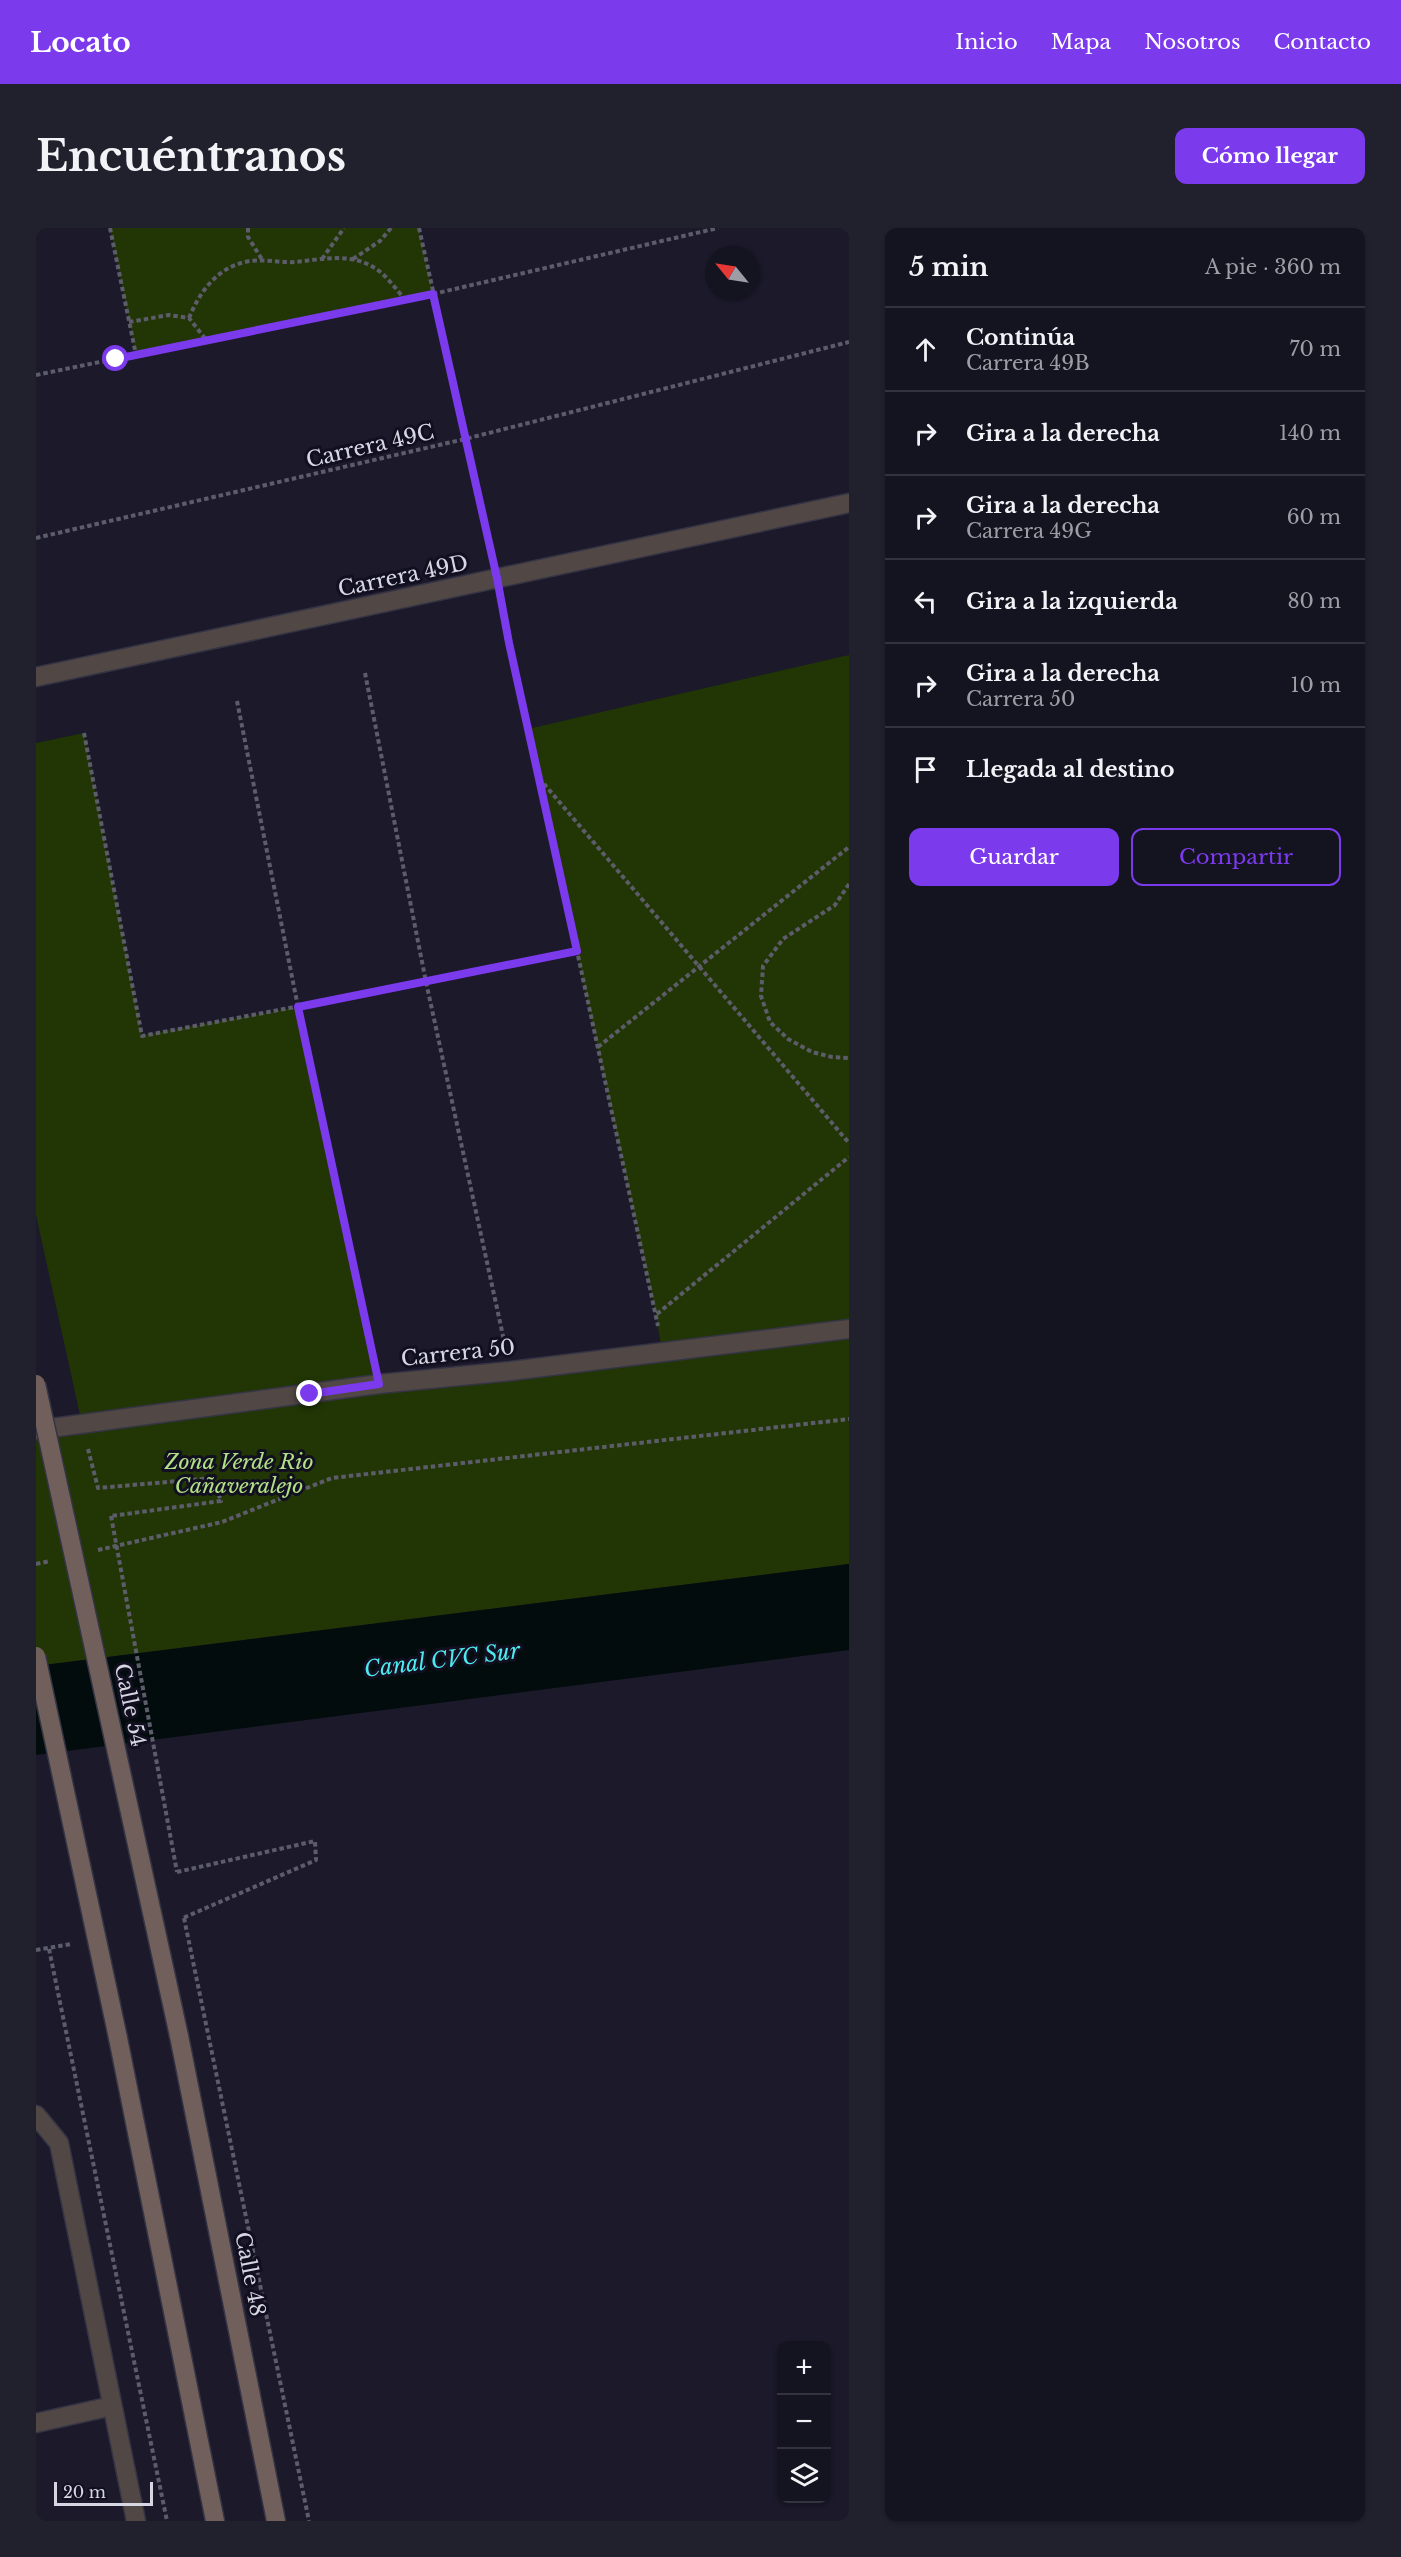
<!DOCTYPE html>
<html lang="es">
<meta charset="utf-8">
<style>
body{margin:0;font-family:"Libre Baskerville",serif;background:#21202d;color:#f1f3f6}
.controls{position:absolute;right:18px;bottom:18px;display:grid;overflow:hidden;border-radius:12px;box-shadow:0 2px 4px #0004}
.controls button{width:54px;height:54px;display:grid;place-items:center;padding:0;border:0;border-bottom:2px solid #33323e;background:#141320;color:#f1f3f6;font:30px sans-serif}
.compass{position:absolute;left:669px;top:18px;width:54px;height:54px;border-radius:50%;background:#141320;box-shadow:0 2px 4px #0004;rotate:300deg}
.scale{position:absolute;left:18px;bottom:15px;width:99px;box-sizing:border-box;padding-left:6px;border:3px solid #d7d7e3;border-top:0;font-size:16px;line-height:21px;white-space:nowrap;color:#d7d7e3;-webkit-text-stroke:4px #121020;paint-order:stroke}
.stop{position:absolute;width:18px;height:18px;margin:-14px;border:4px solid #7c3aed;border-radius:50%;background:#fff}
.stop.end{background:#7c3aed;border-color:#fff;box-shadow:0 2px 6px #0008}
.list{margin:0;padding:0;list-style:none}
h2{display:flex;justify-content:space-between;align-items:center;height:78px;margin:0;padding:0 24px;font-size:26px}
h2 small{font-size:20px;font-weight:400;color:#9d9ea5}
.list li{display:grid;grid-template-columns:39px 1fr auto;gap:18px;align-items:center;box-sizing:border-box;height:84px;padding:0 24px;border-top:2px solid #33323e}
.list b{display:block;font-size:22px;white-space:nowrap}
.list p{margin:0;font-size:20px;white-space:nowrap;color:#9d9ea5}
.list em{font-size:20px;font-style:normal;color:#9d9ea5}
.actions{display:flex;gap:12px;padding:18px 24px}
.actions a{flex:1;padding:14px 0;border:2px solid #7c3aed;border-radius:12px;text-align:center;font-size:21px;color:#7c3aed}
.actions .main{background:#7c3aed;color:#fff}
.icon{flex:none;width:33px;height:33px;fill:none;stroke:currentColor;stroke-width:2;stroke-linecap:round;stroke-linejoin:round}
.map{position:relative;flex:none;width:813px;height:2293px;overflow:hidden;border-radius:12px}
header{display:flex;align-items:center;gap:36px;box-sizing:border-box;height:84px;padding:0 30px;background:#7c3aed;color:#fff}
header strong{font-size:28px}
nav{display:flex;gap:33px;margin-inline-start:auto;font-size:21px}
.intro{display:flex;align-items:center;justify-content:space-between;box-sizing:border-box;height:144px;padding:0 36px}
h1{margin:0;font-size:42px}
.button{padding:15px 27px;border-radius:12px;background:#7c3aed;color:#fff;font-size:21px;font-weight:700}
main{display:flex;gap:36px;padding:0 36px}
aside{flex:1;background:#141320;border-radius:12px;box-shadow:0 2px 4px #0004}
.map>svg:first-child{display:block}
.green{fill:#213604}
.water{fill:#020c0d}
.lines{fill:none;stroke-linecap:round;stroke-linejoin:round}
.minor-casing{stroke:#353444;stroke-width:21}
.secondary-casing{stroke:#353444;stroke-width:21}
.path{stroke:#5d5c6b;stroke-width:4;stroke-dasharray:4.5 3;stroke-linecap:butt}
.minor{stroke:#514744;stroke-width:18}
.secondary{stroke:#705f5b;stroke-width:18}
.secondary-bridge-casing{stroke:#353444;stroke-width:21;stroke-linecap:butt}
.path-bridge{stroke:#5d5c6b;stroke-width:4;stroke-dasharray:4.5 3;stroke-linecap:butt}
.secondary-bridge{stroke:#705f5b;stroke-width:18}
.route{stroke:#7c3aed;stroke-width:8}
.labels{text-anchor:middle;dominant-baseline:central;stroke-width:6;stroke-linejoin:round;paint-order:stroke}
.street-label{font-size:21px;fill:#d7d7e3;stroke:#121020}
.park-label{font-size:21px;font-style:italic;fill:#b2e085;stroke:#121020}
.water-label{font-size:22px;font-style:italic;fill:#4de9f0;stroke:#121020}
</style>
<header>
<strong>Locato</strong>
<nav><a>Inicio</a><a>Mapa</a><a>Nosotros</a><a>Contacto</a></nav>
</header>
<div class="intro"><h1>Encuéntranos</h1><a class="button">Cómo llegar</a></div>
<main>
<div class="map">
<svg width="813" height="2293" viewBox="0 0 813 2293">
<rect width="100%" height="100%" fill="#1b192a"/>
<path class="green" d="M74,0h309l14,66 -297,61z
M813,427v909l-813,102v-227l46,-15 -46,-209v-472l48,-10 58,302 156,-28 81,377 283,-32 -6,-37 -128,-586z"/>
<path class="water" d="M813,1336v86l-813,105v-89z"/>
<g class="lines">
<defs>
<path id="minor" d="M0,449l813,-174
M0,1202l343,-46 132,-13 338,-42
M0,1887l23,28 77,378
M0,2195l76,-17"/>
<path id="secondary" d="M143,1808l97,485
M82,1810l97,483"/>
</defs>
<use href="#minor" class="minor-casing"/>
<use href="#secondary" class="secondary-casing"/>
<path class="path" d="M74,0l26,127
M212,0v9l15,24
M383,0l73,327
M286,31l22,-31
M317,31l27,-18 11,-13
M153,90c11,-27 29,-52 61,-57 15,-2 31,2 46,1 26,-3 54,-9 77,5 13,7 23,23 33,33
M93,94l40,-7 20,3 18,23
M0,147l397,-81 285,-66
M0,310l429,-99 384,-97
M466,376l156,722
M329,445l61,309 79,363
M201,473l61,306 76,354
M48,505l58,303 284,-54 151,-31
M503,550l310,365
M813,656l-14,21 -52,34 -20,27 -2,30 9,26 18,17 24,13 20,5 17,1
M562,819l251,-200
M621,1086l192,-157
M52,1221l10,39 115,-10 8,23 -110,15
M62,1322l124,-28 110,-44 517,-59
M0,1336l14,-3
M141,1644l138,-31 1,19 -133,58
M148,1690l125,603
M13,1721l118,572
M0,1722l35,-6"/>
<use href="#minor" class="minor"/>
<use href="#secondary" class="secondary"/>
<defs>
<path id="secondary-bridge" d="M0,1156l143,652
M0,1428l82,382"/>
</defs>
<use href="#secondary-bridge" class="secondary-bridge-casing"/>
<path class="path-bridge" d="M75,1288l66,356"/>
<use href="#secondary-bridge" class="secondary-bridge"/>
</g>
<g class="lines">
<path class="route" d="M80,131l317,-65 64,284 12,65 68,308 -279,56 81,377 -69,10"/>
</g>
<g class="labels">
<g class="street-label">
<text transform="translate(334 218) rotate(-13)">Carrera 49C</text>
<text transform="translate(367 348) rotate(-12)">Carrera 49D</text>
<text transform="translate(422 1125) rotate(-6)">Carrera 50</text>
<text transform="translate(94 1477) rotate(78)">Calle 54</text>
<text transform="translate(214 2046) rotate(79)">Calle 48</text>
</g>
<g class="park-label">
<text x="203" y="1234">Zona Verde Rio<tspan x="203" dy="24">Cañaveralejo</tspan></text>
</g>
<g class="water-label">
<text transform="translate(406 1432) rotate(-7)">Canal CVC Sur</text>
</g>
</g>
</svg>
<div class="controls">
<button>+</button>
<button>−</button>
<button><svg class="icon" aria-label="layers" viewBox="0 0 24 24"><path d="M12 4l9 5-9 5-9-5zM3 14l9 5 9-5"/></svg></button>
</div>
<svg class="compass" viewBox="-18 -18 36 36"><path d="M0-13l5 13h-10z" fill="#e53935"/><path d="M0 13l5-13h-10z" fill="#9d9ea5"/></svg>
<div class="scale">20 m</div>
<div class="stop" style="left:80px;top:131px"></div>
<div class="stop end" style="left:274px;top:1166px"></div>
</div>
<aside>
<h2>5 min<small>A pie · 360 m</small></h2>
<ul class="list">
<li><svg class="icon" aria-label="ahead" viewBox="0 0 24 24"><path d="M12 20V5M6 11l6-6 6 6"/></svg><div><b>Continúa</b><p>Carrera 49B</p></div><em>70 m</em></li>
<li><svg class="icon" aria-label="right" viewBox="0 0 24 24"><path d="M7 20v-9h11M14 6l5 5-5 5"/></svg><div><b>Gira a la derecha</b></div><em>140 m</em></li>
<li><svg class="icon" aria-label="right" viewBox="0 0 24 24"><path d="M7 20v-9h11M14 6l5 5-5 5"/></svg><div><b>Gira a la derecha</b><p>Carrera 49G</p></div><em>60 m</em></li>
<li><svg class="icon" aria-label="left" viewBox="0 0 24 24"><path d="M17 20v-9H6M10 6l-5 5 5 5"/></svg><div><b>Gira a la izquierda</b></div><em>80 m</em></li>
<li><svg class="icon" aria-label="right" viewBox="0 0 24 24"><path d="M7 20v-9h11M14 6l5 5-5 5"/></svg><div><b>Gira a la derecha</b><p>Carrera 50</p></div><em>10 m</em></li>
<li><svg class="icon" aria-label="arrive" viewBox="0 0 24 24"><path d="M6 21V4h12l-3 4 3 4H6"/></svg><div><b>Llegada al destino</b></div></li>
</ul>
<div class="actions"><a class="main">Guardar</a><a>Compartir</a></div>
</aside>
</main>
